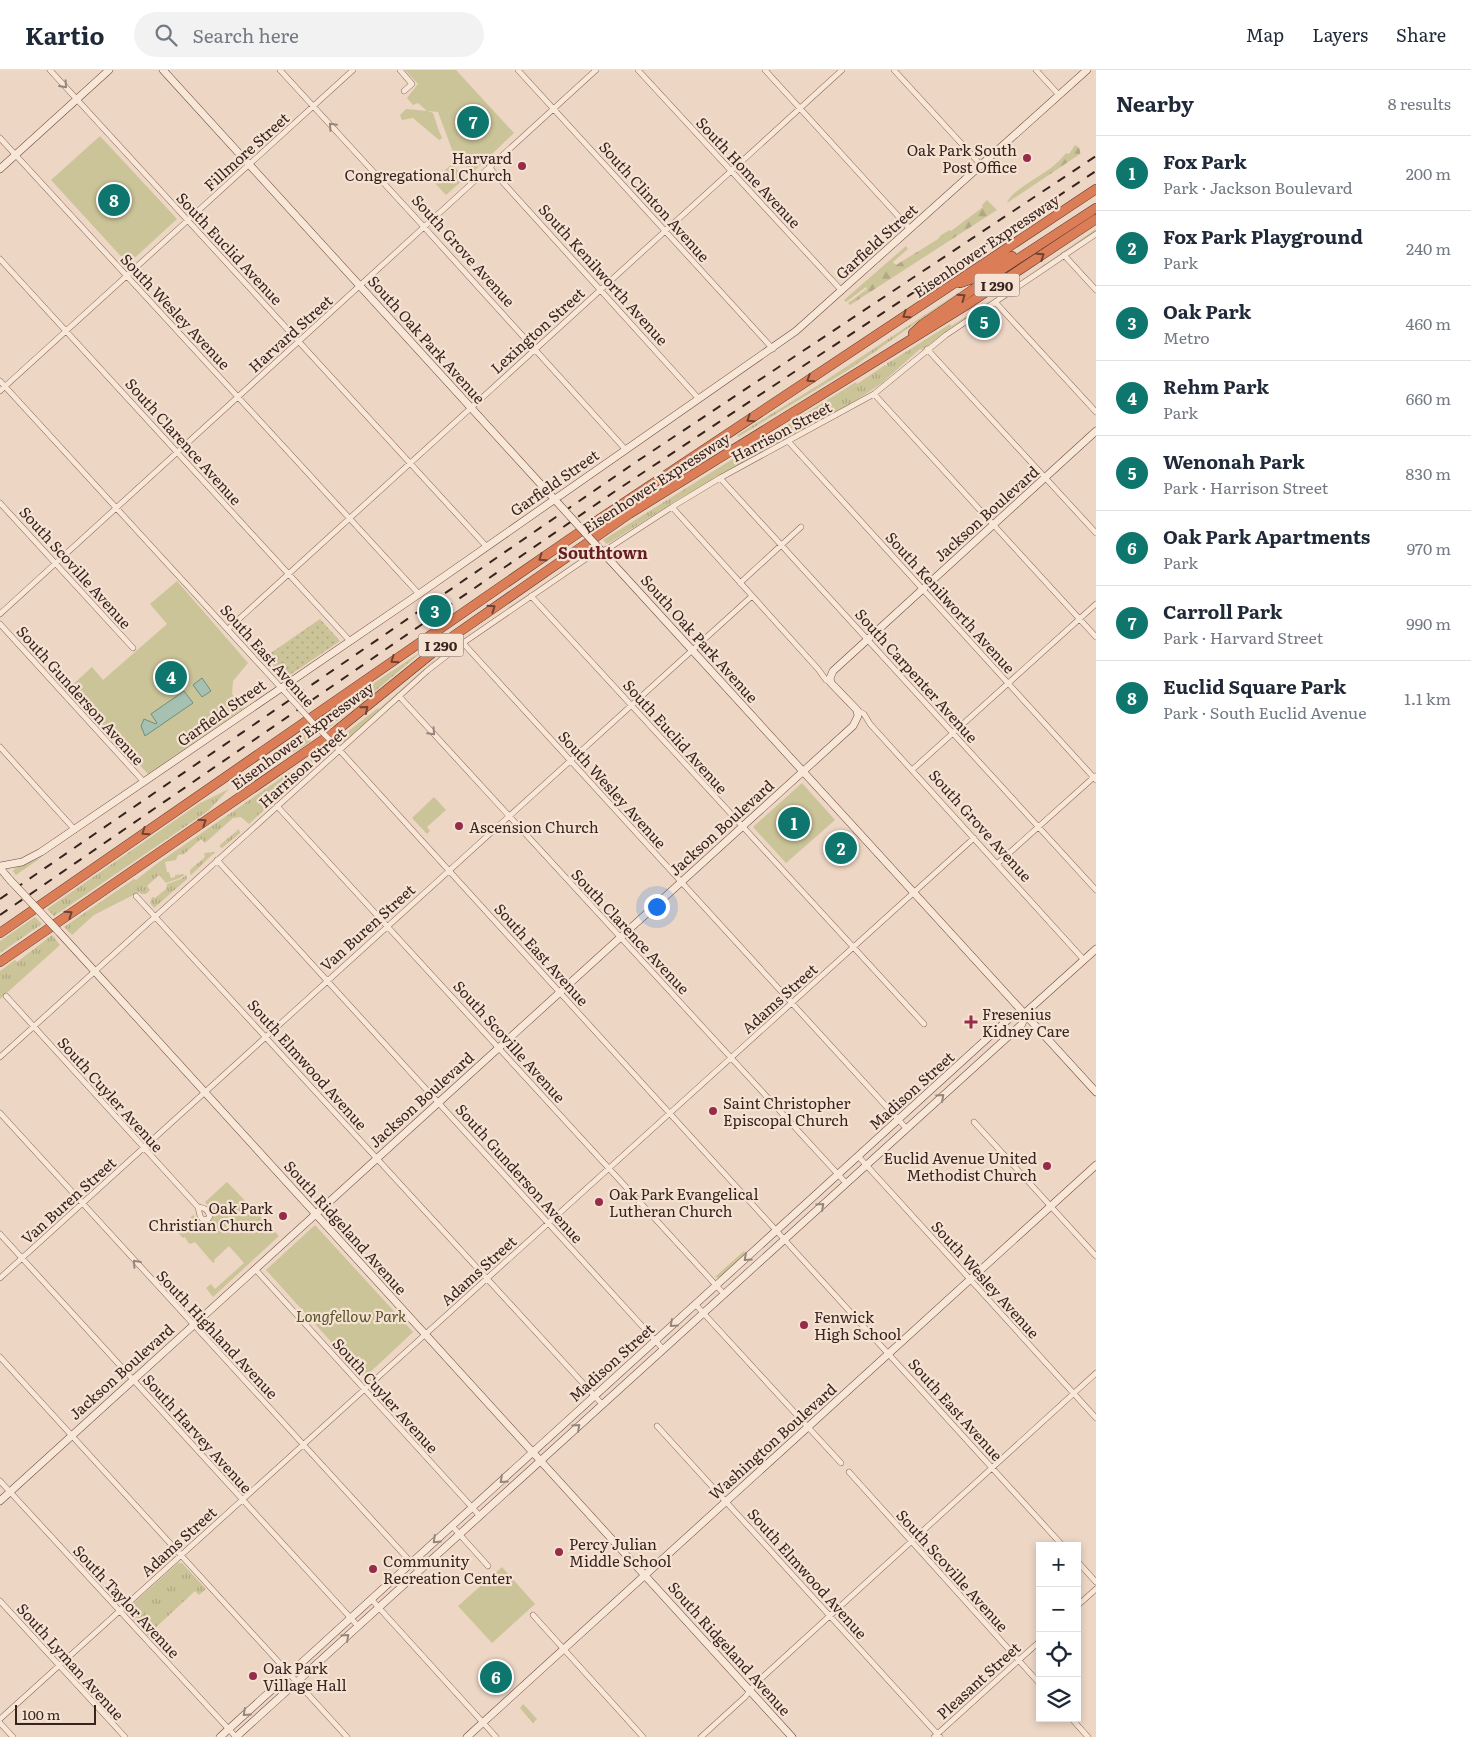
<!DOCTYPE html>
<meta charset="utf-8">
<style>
body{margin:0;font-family:Literata,serif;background:#f2f2f3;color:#1f2937}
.controls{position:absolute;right:15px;bottom:15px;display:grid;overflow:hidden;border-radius:0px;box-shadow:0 2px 8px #0003}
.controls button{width:45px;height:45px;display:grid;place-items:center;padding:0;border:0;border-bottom:1px solid #e0e1e3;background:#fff;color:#1f2937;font:25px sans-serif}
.scale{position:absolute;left:15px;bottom:12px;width:81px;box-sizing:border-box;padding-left:5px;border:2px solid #38241e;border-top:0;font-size:14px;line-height:18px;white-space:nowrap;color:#38241e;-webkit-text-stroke:4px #f5e2d3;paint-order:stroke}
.you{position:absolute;left:656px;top:836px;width:18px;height:18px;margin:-12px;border:4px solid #fff;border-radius:50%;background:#1a73e8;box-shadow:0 0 0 8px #1a73e833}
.badge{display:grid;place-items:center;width:32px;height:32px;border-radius:50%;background:#0f766e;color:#fff;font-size:16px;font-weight:700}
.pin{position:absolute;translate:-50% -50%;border:2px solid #fff;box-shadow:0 1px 5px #0006}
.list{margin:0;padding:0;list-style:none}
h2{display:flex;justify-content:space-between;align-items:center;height:65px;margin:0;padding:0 20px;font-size:21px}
h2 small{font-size:16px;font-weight:400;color:#747a83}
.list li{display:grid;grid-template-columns:32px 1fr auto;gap:15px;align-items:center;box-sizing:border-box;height:75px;padding:0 20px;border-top:1px solid #e0e1e3}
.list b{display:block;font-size:19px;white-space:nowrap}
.list p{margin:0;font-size:16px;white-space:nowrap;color:#747a83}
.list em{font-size:16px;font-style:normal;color:#747a83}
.icon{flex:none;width:28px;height:28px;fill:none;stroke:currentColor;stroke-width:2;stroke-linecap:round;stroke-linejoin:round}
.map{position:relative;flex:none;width:1096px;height:1667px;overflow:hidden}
header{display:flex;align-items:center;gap:30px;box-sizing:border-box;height:70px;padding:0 25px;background:#fff;border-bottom:1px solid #e0e1e3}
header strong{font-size:24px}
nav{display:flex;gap:28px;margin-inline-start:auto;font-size:18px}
.search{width:350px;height:45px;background:#f2f2f3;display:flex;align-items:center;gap:12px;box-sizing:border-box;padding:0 18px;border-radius:28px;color:#747a83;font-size:19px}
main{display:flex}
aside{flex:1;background:#fff}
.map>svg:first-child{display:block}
.grass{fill:url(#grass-tufts)}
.forest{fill:url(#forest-firs)}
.park{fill:#cbc498}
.garden{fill:url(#garden-dots)}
.water{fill:#a6c1b2;stroke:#6d8f7d}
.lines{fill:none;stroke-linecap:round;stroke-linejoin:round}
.street-casing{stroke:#88675b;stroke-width:6}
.secondary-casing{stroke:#69483e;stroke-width:8}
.highway-casing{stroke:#56372f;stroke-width:10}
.street{stroke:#f8e6d7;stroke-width:5}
.secondary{stroke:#f8e6d7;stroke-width:7}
.highway{stroke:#db7d56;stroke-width:9}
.rail{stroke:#38241e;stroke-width:2;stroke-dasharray:9 9;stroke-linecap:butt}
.street-bridge-casing{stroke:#88675b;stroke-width:6;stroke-linecap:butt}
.secondary-bridge-casing{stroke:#69483e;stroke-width:8;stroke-linecap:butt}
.street-bridge{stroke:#f8e6d7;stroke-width:5}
.secondary-bridge{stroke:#f8e6d7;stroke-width:7}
.oneway{stroke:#98857a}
.oneway2{stroke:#714332}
.poi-dot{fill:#962c48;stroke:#f5e2d3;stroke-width:2}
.labels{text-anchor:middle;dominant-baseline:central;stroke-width:4.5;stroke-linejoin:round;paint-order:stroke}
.shield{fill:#f5e2d3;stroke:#715d54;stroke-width:1}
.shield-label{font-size:14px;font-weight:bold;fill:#38241e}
.poi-label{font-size:15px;fill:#38241e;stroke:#f5e2d3;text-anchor:start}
.street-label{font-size:15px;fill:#38241e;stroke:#f5e2d3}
.park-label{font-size:15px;font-style:italic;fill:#545325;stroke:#f5e2d3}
.neighbourhood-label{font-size:16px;font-weight:bold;fill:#641e22;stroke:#f5e2d3}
</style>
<header>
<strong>Kartio</strong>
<div class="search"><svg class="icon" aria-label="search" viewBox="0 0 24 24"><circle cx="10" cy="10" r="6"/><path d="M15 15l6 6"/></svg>Search here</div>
<nav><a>Map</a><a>Layers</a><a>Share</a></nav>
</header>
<main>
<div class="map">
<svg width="1096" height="1667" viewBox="0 0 1096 1667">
<defs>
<pattern id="grass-tufts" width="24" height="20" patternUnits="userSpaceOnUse" patternTransform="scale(1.25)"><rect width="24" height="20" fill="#cbc498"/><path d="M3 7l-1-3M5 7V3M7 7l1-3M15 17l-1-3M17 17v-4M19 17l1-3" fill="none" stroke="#afa883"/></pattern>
<pattern id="forest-firs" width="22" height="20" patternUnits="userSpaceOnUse" patternTransform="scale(1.25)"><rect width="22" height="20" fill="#cbc498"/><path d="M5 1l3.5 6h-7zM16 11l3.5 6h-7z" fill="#afa883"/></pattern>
<pattern id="garden-dots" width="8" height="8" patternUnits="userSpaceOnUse" patternTransform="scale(1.25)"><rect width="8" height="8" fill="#cbc498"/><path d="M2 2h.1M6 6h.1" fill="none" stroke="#afa883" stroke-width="1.8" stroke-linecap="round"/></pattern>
</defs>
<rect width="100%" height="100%" fill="#edd6c4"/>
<path class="grass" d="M1096,159v2l-114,77 -29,18 -31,24 -2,-1 -38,34 -30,20 -170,94 -73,46 -2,1 -4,-4 253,-158 1,2 28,-19 2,1v-3l6,-3 57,-36 1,2 52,-33z
M967,217l-114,80 -115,70 -1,-2 83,-51z
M537,518l-106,76 -86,78h-3l-4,-3 40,-31 1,1 53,-47z
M425,579l-52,44 -45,35 -8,-9z
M303,661l8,10 -12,8 -40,20 33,-30z
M327,677v4l-78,73 -8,-7 -8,1 -28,25 -4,-4 -17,15 -6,1 -2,5 -11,2 2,10h2l2,6 4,-1v-2l10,-1 -5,4 -14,5 -7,-8 -12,11 3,4 -4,4h-5l-2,-2 -45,23 -22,20 -8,-8 70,-48 2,1 19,-15 135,-93 1,2z
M229,719l-21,22 -154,105 -7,-7 153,-106z
M239,759l1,4 -18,15 -2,-1v-2z
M215,782l-24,23 -1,-1v-4l15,-13 -1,-4z
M42,787l-26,18 -3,-4 3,-4z
M186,805l1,4 -33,29 -4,-5 2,-6 3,1 11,-9 1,-5 14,-5z
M35,847l7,7 -42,29v-12z
M52,865l8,10 -60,54v-28l15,-11 2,2z
M744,1181l1,3 -25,24 -5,-1z
M178,1493h4l23,25v2l-6,5 -4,-4 -43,40 2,5 -4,2 -24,-26 1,-3z"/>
<path class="forest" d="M1075,75c4,2 6,5 5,9l-73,49c4,-12 34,-27 45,-36 5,-4 10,-9 14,-14l3,1z
M987,130l10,10 -147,95 -2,-2 19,-14 -1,-2 -20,15 -2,-2 62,-54 2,3 -15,13 3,3 42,-26 3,-4 9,-5 1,1 32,-24 -1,-2z"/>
<path class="park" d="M405,0h51l58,63 -41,39 -19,-17 -16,-43 -10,-1 5,2c3,8 5,17 9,25l-3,2 -26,-22 -11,2 -2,-5 6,-6 21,2 -9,-8 -5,2 -6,-7 11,-14z
M100,66l77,83 -49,45 -77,-84z
M452,94l13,14 -19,17 -13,-14z
M993,239l7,7 -23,21 -10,-10z
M177,511l71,82 -15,18 -1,13 12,14 -96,66 -79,-86 23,-21 11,13 64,-56 -17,-20z
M802,713l33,37 -49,43 -33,-36z
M434,727l12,13 -19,17 3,4 -3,3 -15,-16z
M845,760l15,16 -22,19 -15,-16z
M227,1112l52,54 -66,61 -7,-9 5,-4 4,5 29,-26 -15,-17 -15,14 1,1 -2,2 -18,-21 -4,2 -1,-1 -1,1 -4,-7 -2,1 -7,-7 17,-16 8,8c18,-1 12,-12 4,-21z
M315,1155l98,107 -49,46 -98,-108z
M502,1497l33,37 -43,39 -34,-37z"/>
<path class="garden" d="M320,549l20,22 -56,38 -19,-22z
M491,1596l16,17 -6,5 -15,-17z
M523,1634l14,15 -4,4 -13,-15z"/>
<path class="water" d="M202,608l9,13 -9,6 -9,-12z
M184,621l9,12 -48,33 -4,-10 3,-7 12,5 1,-1 -6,-9z"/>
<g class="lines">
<defs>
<path id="street" d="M50,0l436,476
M280,0l144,157 202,223
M400,0l12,14 -8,7
M518,0l255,279
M638,0l204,221
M765,0l145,159
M894,0l87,95
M1036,0l23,25
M0,68l419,456
M489,97l210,232
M1064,185l32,35
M0,189l350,382
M996,233l100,109
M927,279l169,184
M0,311l283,309
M0,321l353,-321
M874,324l222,243
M788,371l308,339
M720,408l376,412
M0,433l133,145
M672,437l146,162 8,11 5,3
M740,513l61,-56
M531,526l393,428
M0,544l596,-544
M0,554l144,158
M228,559l614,-559
M463,573l443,485
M399,626l447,487
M857,640l7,4 6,10 214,236
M314,654l9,9
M333,673l730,803
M0,677l75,83
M912,700l184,-166
M277,736l447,488
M217,790l446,489
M997,794l98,-88
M136,826l466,508
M6,926l192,211 2,9 3,4 5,-1 2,-3c-3,-7 -5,-8 -12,-9
M0,987l427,-386 36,-28 130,-89 16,-6 63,-41 48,-29 154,-84 72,-59 150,-101
M0,1043l419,458
M974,1052l122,134
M858,1086l238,262
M0,1164l358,392
M255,1199l224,246
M0,1208l752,-682
M695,1234l146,159
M0,1287l347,380
M657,1356l283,311
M849,1402l191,212
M0,1411l236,256
M452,1456l36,40
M1077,1491l19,21
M371,1529l125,138
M0,1531l125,136
M1077,1536l19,-17
M533,1545l110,122
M1071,1648l17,19
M0,1649l974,-881
M0,1653l13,14
M701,1667l44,-40 10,-13 341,-311
M934,1667l106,-96"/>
<path id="secondary" d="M163,0l394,432
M0,99l109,-99
M596,475l500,547
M0,796l22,-4 19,-10 378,-258 377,-263 291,-261
M0,798l10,12
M58,861l734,806
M0,1431l853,-775 5,-10 -1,-6 -26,-27 -1,-5 3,-7 263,-240
M220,1667l793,-722 12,-2 71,-64
M236,1667l786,-713 3,-11
M467,1667l629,-572"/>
<path id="highway" d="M960,213l12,-4 40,-23
M913,263l10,-9 78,-54 95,-62
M0,863l574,-397 522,-347
M0,892l336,-231 116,-94 177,-123 336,-208 131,-87"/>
</defs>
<use href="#street" class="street-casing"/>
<use href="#secondary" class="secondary-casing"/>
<use href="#highway" class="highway-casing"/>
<use href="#street" class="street"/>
<use href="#secondary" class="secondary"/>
<use href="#highway" class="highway"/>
<path class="rail" d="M0,829l636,-437 460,-306
M0,845l614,-423 482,-321"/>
<defs>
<path id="street-bridge" d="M284,621l30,33
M323,663l10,10"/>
<path id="secondary-bridge" d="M557,432l39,43
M10,810l48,51"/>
</defs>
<use href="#street-bridge" class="street-bridge-casing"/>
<use href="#secondary-bridge" class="secondary-bridge-casing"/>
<use href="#street-bridge" class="street-bridge"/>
<use href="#secondary-bridge" class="secondary-bridge"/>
</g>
<defs><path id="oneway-chevron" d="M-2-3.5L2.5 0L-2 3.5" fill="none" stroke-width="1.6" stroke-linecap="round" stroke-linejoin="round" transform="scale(1.25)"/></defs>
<g class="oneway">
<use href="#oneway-chevron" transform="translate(64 15) rotate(48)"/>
<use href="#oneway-chevron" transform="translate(332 56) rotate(-133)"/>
<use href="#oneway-chevron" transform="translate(432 662) rotate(47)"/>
<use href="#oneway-chevron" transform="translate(941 1027) rotate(-42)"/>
<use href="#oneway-chevron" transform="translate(821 1136) rotate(-42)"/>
<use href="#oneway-chevron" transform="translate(747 1188) rotate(138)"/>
<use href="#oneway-chevron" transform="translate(136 1193) rotate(-132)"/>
<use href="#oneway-chevron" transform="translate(673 1254) rotate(138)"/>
<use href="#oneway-chevron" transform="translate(577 1357) rotate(-42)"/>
<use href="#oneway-chevron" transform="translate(503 1410) rotate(138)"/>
<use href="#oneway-chevron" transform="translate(436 1470) rotate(137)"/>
<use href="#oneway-chevron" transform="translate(346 1567) rotate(-42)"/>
<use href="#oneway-chevron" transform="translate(246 1643) rotate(138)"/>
</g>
<g class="oneway2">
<use href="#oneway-chevron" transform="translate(1041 186) rotate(-34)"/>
<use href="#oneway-chevron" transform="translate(962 227) rotate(-35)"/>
<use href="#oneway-chevron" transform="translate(906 245) rotate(146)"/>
<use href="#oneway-chevron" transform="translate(810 309) rotate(147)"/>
<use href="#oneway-chevron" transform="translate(750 349) rotate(146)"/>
<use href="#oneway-chevron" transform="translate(542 488) rotate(145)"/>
<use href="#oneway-chevron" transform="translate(492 538) rotate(-35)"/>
<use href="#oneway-chevron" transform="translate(394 590) rotate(145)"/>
<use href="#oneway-chevron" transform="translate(365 639) rotate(-40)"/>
<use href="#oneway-chevron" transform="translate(203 752) rotate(-34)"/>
<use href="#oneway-chevron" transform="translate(145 762) rotate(145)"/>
<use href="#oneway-chevron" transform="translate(69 844) rotate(-34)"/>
</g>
<g class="poi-dot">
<circle cx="1027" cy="88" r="5"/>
<circle cx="522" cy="96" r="5"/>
<circle cx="459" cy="756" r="5"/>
<path d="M968.5 944.5h5v5h5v5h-5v5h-5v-5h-5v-5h5z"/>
<circle cx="713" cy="1041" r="5"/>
<circle cx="1047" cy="1096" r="5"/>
<circle cx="599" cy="1132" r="5"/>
<circle cx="283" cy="1146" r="5"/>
<circle cx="804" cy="1255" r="5"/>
<circle cx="559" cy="1482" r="5"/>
<circle cx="373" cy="1499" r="5"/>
<circle cx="253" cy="1606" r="5"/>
</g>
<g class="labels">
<g class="shield">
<rect x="974.5" y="203.5" width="45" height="23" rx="4"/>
<rect x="418.5" y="563.5" width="45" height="23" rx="4"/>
</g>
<g class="shield-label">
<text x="997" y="215">I 290</text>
<text x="441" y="575">I 290</text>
</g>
<g class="poi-label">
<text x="1017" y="79" text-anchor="end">Oak Park South<tspan x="1017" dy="17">Post Office</tspan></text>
<text x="512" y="87" text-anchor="end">Harvard<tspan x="512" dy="17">Congregational Church</tspan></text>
<text x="469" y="756">Ascension Church</text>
<text x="982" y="943">Fresenius<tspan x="982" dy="17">Kidney Care</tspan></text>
<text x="723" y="1032">Saint Christopher<tspan x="723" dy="17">Episcopal Church</tspan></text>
<text x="1037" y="1087" text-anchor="end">Euclid Avenue United<tspan x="1037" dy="17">Methodist Church</tspan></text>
<text x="609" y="1123">Oak Park Evangelical<tspan x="609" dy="17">Lutheran Church</tspan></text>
<text x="273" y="1137" text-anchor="end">Oak Park<tspan x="273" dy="17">Christian Church</tspan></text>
<text x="814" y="1246">Fenwick<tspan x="814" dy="17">High School</tspan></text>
<text x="569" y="1473">Percy Julian<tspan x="569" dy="17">Middle School</tspan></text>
<text x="383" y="1490">Community<tspan x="383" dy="17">Recreation Center</tspan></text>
<text x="263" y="1597">Oak Park<tspan x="263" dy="17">Village Hall</tspan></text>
</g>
<g class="street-label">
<text transform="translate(246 81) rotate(-42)">Fillmore Street</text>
<text transform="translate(749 102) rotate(47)">South Home Avenue</text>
<text transform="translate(655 131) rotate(48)">South Clinton Avenue</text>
<text transform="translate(876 171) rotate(-42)">Garfield Street</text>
<text transform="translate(986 175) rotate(-34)">Eisenhower Expressway</text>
<text transform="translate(230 178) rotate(47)">South Euclid Avenue</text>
<text transform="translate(464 180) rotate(48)">South Grove Avenue</text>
<text transform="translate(604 204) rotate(48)">South Kenilworth Avenue</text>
<text transform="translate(176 241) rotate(47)">South Wesley Avenue</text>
<text transform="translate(537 260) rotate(-42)">Lexington Street</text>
<text transform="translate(290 263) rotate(-42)">Harvard Street</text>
<text transform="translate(427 269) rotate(48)">South Oak Park Avenue</text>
<text transform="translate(781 361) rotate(-28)">Harrison Street</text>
<text transform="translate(184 371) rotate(48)">South Clarence Avenue</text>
<text transform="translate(554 412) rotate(-35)">Garfield Street</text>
<text transform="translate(656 412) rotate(-33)">Eisenhower Expressway</text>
<text transform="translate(986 443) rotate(-42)">Jackson Boulevard</text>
<text transform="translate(76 497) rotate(48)">South Scoville Avenue</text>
<text transform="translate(951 532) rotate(48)">South Kenilworth Avenue</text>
<text transform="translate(700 568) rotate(48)">South Oak Park Avenue</text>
<text transform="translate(268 585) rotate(48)">South East Avenue</text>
<text transform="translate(917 605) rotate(48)">South Carpenter Avenue</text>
<text transform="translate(81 625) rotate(48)">South Gunderson Avenue</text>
<text transform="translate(221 642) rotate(-35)">Garfield Street</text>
<text transform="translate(302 665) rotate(-36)">Eisenhower Expressway</text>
<text transform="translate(676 666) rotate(48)">South Euclid Avenue</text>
<text transform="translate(302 697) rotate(-42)">Harrison Street</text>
<text transform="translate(613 719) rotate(48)">South Wesley Avenue</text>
<text transform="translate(981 755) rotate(48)">South Grove Avenue</text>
<text transform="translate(721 757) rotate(-42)">Jackson Boulevard</text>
<text transform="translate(367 857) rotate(-42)">Van Buren Street</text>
<text transform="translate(631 861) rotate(47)">South Clarence Avenue</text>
<text transform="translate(542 884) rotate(48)">South East Avenue</text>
<text transform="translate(779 928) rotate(-42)">Adams Street</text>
<text transform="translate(510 971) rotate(48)">South Scoville Avenue</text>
<text transform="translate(308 994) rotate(48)">South Elmwood Avenue</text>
<text transform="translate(911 1020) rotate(-42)">Madison Street</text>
<text transform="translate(111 1024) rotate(48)">South Cuyler Avenue</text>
<text transform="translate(421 1029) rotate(-42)">Jackson Boulevard</text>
<text transform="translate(520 1103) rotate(48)">South Gunderson Avenue</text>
<text transform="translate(68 1130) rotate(-42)">Van Buren Street</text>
<text transform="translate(346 1157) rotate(48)">South Ridgeland Avenue</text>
<text transform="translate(478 1200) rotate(-42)">Adams Street</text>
<text transform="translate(986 1209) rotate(48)">South Wesley Avenue</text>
<text transform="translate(218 1264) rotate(47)">South Highland Avenue</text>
<text transform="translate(611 1292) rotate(-42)">Madison Street</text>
<text transform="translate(121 1301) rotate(-42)">Jackson Boulevard</text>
<text transform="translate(386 1325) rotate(48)">South Cuyler Avenue</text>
<text transform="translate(956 1339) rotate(48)">South East Avenue</text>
<text transform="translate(198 1363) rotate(48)">South Harvey Avenue</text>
<text transform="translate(772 1371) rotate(-42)">Washington Boulevard</text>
<text transform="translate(178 1471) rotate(-42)">Adams Street</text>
<text transform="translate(953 1500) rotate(48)">South Scoville Avenue</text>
<text transform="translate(808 1503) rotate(48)">South Elmwood Avenue</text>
<text transform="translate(127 1531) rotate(47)">South Taylor Avenue</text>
<text transform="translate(730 1578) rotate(48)">South Ridgeland Avenue</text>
<text transform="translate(71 1591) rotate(48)">South Lyman Avenue</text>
<text transform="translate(978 1610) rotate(-42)">Pleasant Street</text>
</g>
<g class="park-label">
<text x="351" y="1245">Longfellow Park</text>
</g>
<g class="neighbourhood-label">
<text x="603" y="482">Southtown</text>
</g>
</g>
</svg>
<div class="controls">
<button>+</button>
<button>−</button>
<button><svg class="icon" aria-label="locate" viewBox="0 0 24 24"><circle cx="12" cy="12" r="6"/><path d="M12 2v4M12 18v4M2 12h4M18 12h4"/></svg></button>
<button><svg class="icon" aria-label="layers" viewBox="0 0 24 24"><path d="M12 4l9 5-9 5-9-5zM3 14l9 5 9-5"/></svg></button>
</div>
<div class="scale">100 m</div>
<div class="you"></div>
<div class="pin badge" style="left:794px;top:753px">1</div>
<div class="pin badge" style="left:841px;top:778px">2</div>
<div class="pin badge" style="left:435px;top:541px">3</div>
<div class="pin badge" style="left:171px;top:607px">4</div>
<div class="pin badge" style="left:984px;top:252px">5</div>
<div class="pin badge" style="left:496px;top:1607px">6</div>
<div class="pin badge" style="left:473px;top:52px">7</div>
<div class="pin badge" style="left:114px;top:130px">8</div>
</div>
<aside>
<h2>Nearby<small>8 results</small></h2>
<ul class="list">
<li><span class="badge">1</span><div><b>Fox Park</b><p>Park · Jackson Boulevard</p></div><em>200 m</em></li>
<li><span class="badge">2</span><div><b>Fox Park Playground</b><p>Park</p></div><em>240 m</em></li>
<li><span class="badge">3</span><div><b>Oak Park</b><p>Metro</p></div><em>460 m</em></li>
<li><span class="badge">4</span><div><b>Rehm Park</b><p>Park</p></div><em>660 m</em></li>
<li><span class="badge">5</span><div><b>Wenonah Park</b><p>Park · Harrison Street</p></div><em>830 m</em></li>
<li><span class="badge">6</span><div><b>Oak Park Apartments</b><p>Park</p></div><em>970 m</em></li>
<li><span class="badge">7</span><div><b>Carroll Park</b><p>Park · Harvard Street</p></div><em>990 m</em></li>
<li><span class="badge">8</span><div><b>Euclid Square Park</b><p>Park · South Euclid Avenue</p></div><em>1.1 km</em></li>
</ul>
</aside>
</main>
